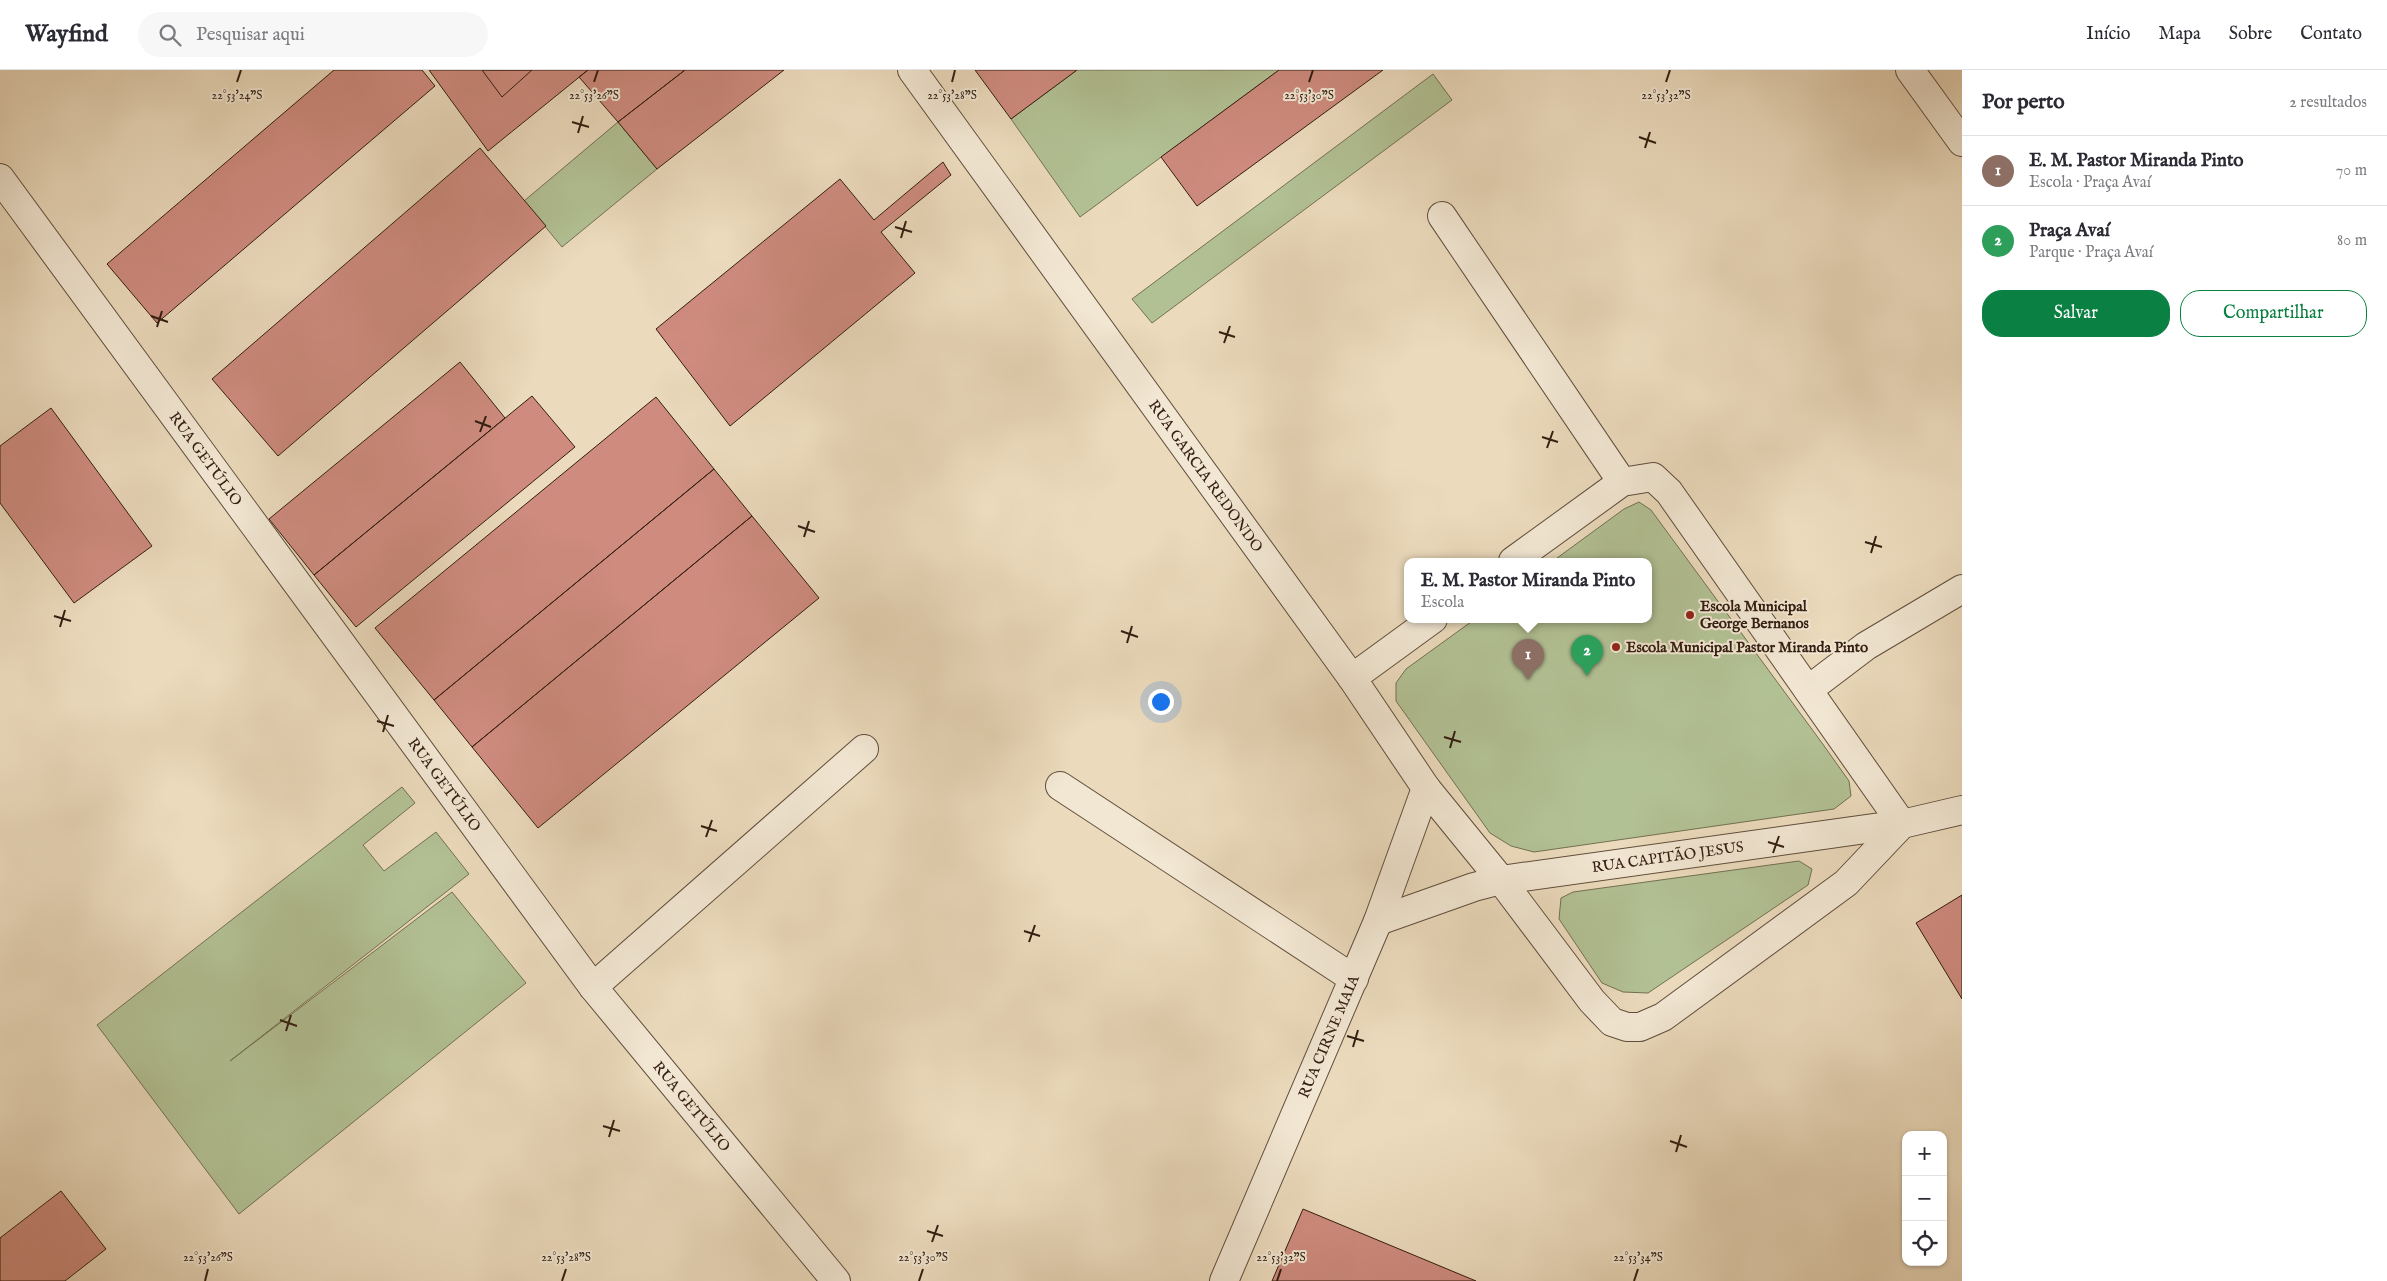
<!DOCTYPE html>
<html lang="pt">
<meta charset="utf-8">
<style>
body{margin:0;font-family:"IM FELL English",serif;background:#f7f7f7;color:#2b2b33}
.controls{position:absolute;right:15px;bottom:15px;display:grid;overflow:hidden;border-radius:10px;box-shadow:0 1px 4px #0004}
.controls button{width:45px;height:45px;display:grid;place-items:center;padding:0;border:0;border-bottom:1px solid #e1e1e2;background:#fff;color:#2b2b33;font:25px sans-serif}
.you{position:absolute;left:1160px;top:631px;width:18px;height:18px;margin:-12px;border:4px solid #fff;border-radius:50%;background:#1a73e8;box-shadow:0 0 0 8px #1a73e833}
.badge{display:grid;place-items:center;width:32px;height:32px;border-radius:50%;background:#0b8043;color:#fff;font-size:16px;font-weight:700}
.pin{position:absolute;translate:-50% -41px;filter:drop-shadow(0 1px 2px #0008)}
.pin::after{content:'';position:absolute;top:26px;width:18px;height:15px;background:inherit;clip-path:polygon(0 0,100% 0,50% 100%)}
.popup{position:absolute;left:1404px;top:488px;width:248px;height:65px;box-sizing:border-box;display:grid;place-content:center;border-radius:10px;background:#fff;filter:drop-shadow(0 1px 4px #0005);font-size:16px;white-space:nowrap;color:#7c7c81}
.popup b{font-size:19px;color:#2b2b33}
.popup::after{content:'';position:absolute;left:50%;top:100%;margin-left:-10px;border:10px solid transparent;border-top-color:#fff}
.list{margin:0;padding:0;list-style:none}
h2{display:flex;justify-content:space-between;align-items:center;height:65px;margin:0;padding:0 20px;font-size:21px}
h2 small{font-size:16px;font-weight:400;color:#7c7c81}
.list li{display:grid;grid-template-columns:32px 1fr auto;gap:15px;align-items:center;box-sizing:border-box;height:70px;padding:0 20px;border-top:1px solid #e1e1e2}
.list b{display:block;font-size:19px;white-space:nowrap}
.list p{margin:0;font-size:16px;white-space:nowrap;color:#7c7c81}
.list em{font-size:16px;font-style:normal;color:#7c7c81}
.actions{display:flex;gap:10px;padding:15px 20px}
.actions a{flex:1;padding:11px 0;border:1px solid #0b8043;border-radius:20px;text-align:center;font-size:18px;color:#0b8043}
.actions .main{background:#0b8043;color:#fff}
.icon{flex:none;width:28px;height:28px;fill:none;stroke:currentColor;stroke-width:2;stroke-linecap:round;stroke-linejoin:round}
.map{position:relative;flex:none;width:1962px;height:1211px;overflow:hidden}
header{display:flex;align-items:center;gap:30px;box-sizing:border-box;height:70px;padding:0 25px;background:#fff;border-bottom:1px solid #e1e1e2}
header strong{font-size:24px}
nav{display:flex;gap:28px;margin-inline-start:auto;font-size:18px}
.search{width:350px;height:45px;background:#f7f7f7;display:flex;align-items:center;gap:12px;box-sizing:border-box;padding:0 18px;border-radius:28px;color:#7c7c81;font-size:19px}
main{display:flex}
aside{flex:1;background:#fff}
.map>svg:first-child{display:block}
.green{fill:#b2c194;stroke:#727052}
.building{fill:#ce8b7e;stroke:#321e11}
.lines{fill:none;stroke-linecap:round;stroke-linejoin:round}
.minor-casing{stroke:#604d3c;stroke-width:30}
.minor{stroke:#f2e7d3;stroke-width:28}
.ticks{fill:none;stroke:#321e11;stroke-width:2}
.poi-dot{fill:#8f2418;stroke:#f2e7d3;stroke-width:2}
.labels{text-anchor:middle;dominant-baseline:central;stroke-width:4;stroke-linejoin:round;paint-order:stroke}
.street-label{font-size:15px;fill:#321e11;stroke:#f2e7d3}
.poi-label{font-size:15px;font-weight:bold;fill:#321e11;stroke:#f2e7d3;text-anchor:start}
.ticks-label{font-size:12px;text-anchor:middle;fill:#321e11;stroke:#f2e7d3;stroke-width:4;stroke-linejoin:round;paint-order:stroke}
</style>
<header>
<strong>Wayfind</strong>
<div class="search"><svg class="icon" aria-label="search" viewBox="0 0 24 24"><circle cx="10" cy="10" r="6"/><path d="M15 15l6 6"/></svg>Pesquisar aqui</div>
<nav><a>Início</a><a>Mapa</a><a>Sobre</a><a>Contato</a></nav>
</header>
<main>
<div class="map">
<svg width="1962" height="1211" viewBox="0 0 1962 1211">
<rect width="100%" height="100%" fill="#ebdabc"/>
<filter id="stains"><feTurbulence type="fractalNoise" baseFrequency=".004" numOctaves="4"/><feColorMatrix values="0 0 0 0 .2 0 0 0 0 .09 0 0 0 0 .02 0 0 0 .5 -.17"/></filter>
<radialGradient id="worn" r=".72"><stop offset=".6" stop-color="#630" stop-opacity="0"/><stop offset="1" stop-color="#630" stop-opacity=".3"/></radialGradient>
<path class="green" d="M1077,0h202l-199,147 -69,-98z
M1433,4l19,26 -300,223 -20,-24z
M618,52l39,47 -95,78 -38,-46z
M1639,432l12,8 171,233 27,38 2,15 -17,13 -300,43 -23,-6 -21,-13 -94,-132v-18l10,-14 69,-50h173v-58h-95l71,-52z
M402,717l13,16 -52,42 21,26 52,-39 33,42 -239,187 222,-169 74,91 -287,231 -142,-189z
M1799,791l13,8 -4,16 -160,108 -25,-1 -21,-9 -43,-64 2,-21 12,-6z"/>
<path class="building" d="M334,0h88l13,16 -278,237 -50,-59z
M429,0h159l-100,81z
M482,0h50l-30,27z
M588,0h97l-67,52 -39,-45z
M685,0h99l-127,99 -39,-47z
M975,0h102l-66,49z
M1279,0h104l-186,136 -36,-49z
M480,78l66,78 -268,230 -66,-77z
M943,92l8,13 -70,57 34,41 -185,153 -74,-97 184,-150 34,41z
M460,292l45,56 -191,157 -45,-56z
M532,326l43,51 -219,180 -42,-52z
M656,327l58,72 -280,231 -59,-72z
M51,338l101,138 -78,57 -74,-100v-57z
M714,399l38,47 -280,231 -38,-47z
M752,446l67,82 -281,230 -66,-81z
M1962,825v104l-46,-76z
M61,1121l45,58 -41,32h-65v-43z
M1303,1139l173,72h-204z"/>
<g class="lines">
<defs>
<g id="minor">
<path id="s1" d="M912,0l440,608 74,110 75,92 91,121 20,21 15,5h13l23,-10 183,-134 56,-59"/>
<path d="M1910,0l52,72"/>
<path id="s2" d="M0,108l593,809 243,294"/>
<path d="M1442,146l180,266"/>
<path d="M1513,491l109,-79 31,-5 16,15 233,332"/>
<path d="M1352,608l81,-59"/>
<path d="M1808,620l58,-44 96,-57"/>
<path d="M1060,716l294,193"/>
<path id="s3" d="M1378,851l96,-34 27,-7 401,-56 60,-14"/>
<path d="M593,917l271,-238"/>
<path id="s4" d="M1224,1211l154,-360 48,-133"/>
</g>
</defs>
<use href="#minor" class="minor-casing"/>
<use href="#minor" class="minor"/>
</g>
<path class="ticks" d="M237,12l4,-12M594,12l4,-12M952,12l3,-12M1309,12l4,-12M1666,12l4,-12M572,52l17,5M578,63l5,-17M1639,67l17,6M1645,78l5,-16M895,157l17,5M901,168l5,-17M151,246l17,6M157,257l5,-16M1219,262l16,5M1224,273l6,-17M475,351l16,6M480,362l6,-16M1542,367l16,5M1547,378l6,-17M798,456l17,6M804,467l5,-16M1865,472l17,5M1871,483l5,-17M54,546l17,5M60,557l5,-17M1121,561l17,6M1127,573l5,-17M377,651l17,5M383,662l5,-17M1444,667l17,5M1450,678l5,-17M701,756l16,5M706,767l6,-17M1768,772l16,5M1773,783l6,-17M1024,861l16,5M1029,872l6,-17M280,950l17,6M286,961l5,-16M1347,966l17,5M1353,977l5,-17M603,1056l17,5M609,1067l5,-17M1670,1071l17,6M1676,1082l5,-17M927,1161l16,5M932,1172l6,-17M205,1211l3,-12M562,1211l4,-12M919,1211l4,-12M1277,1211l4,-12M1634,1211l4,-12"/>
<g class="poi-dot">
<circle cx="1690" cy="545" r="5"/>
<circle cx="1616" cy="577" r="5"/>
</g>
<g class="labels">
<g class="street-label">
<text stroke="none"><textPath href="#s2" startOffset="348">RUA GETÚLIO</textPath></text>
<text stroke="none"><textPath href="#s1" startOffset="501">RUA GARCIA REDONDO</textPath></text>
<text stroke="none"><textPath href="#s2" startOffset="752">RUA GETÚLIO</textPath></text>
<text stroke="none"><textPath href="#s3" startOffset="298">RUA CAPITÃO JESUS</textPath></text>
<text stroke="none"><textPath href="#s4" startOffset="266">RUA CIRNE MAIA</textPath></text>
<text stroke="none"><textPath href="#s2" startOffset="1158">RUA GETÚLIO</textPath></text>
</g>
<g class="poi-label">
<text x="1700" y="536">Escola Municipal<tspan x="1700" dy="17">George Bernanos</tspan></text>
<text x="1626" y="577">Escola Municipal Pastor Miranda Pinto</text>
</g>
</g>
<g class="ticks-label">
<text x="237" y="29">22°53'24"S</text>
<text x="594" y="29">22°53'26"S</text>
<text x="952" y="29">22°53'28"S</text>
<text x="1309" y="29">22°53'30"S</text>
<text x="1666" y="29">22°53'32"S</text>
<text x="208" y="1191">22°53'26"S</text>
<text x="566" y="1191">22°53'28"S</text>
<text x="923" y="1191">22°53'30"S</text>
<text x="1281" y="1191">22°53'32"S</text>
<text x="1638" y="1191">22°53'34"S</text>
</g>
<rect width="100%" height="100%" filter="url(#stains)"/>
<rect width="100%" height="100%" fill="url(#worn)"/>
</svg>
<div class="controls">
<button>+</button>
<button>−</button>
<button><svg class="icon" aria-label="locate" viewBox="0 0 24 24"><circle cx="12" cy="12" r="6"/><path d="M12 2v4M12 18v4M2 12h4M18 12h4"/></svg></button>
</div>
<div class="you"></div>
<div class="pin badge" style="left:1528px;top:610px;background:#8d6e63">1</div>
<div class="popup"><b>E. M. Pastor Miranda Pinto</b>Escola</div>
<div class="pin badge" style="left:1587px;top:606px;background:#2e9e5b">2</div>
</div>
<aside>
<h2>Por perto<small>2 resultados</small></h2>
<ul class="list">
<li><span class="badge" style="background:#8d6e63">1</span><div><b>E. M. Pastor Miranda Pinto</b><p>Escola · Praça Avaí</p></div><em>70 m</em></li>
<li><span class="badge" style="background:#2e9e5b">2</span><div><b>Praça Avaí</b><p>Parque · Praça Avaí</p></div><em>80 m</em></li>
</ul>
<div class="actions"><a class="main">Salvar</a><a>Compartilhar</a></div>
</aside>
</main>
